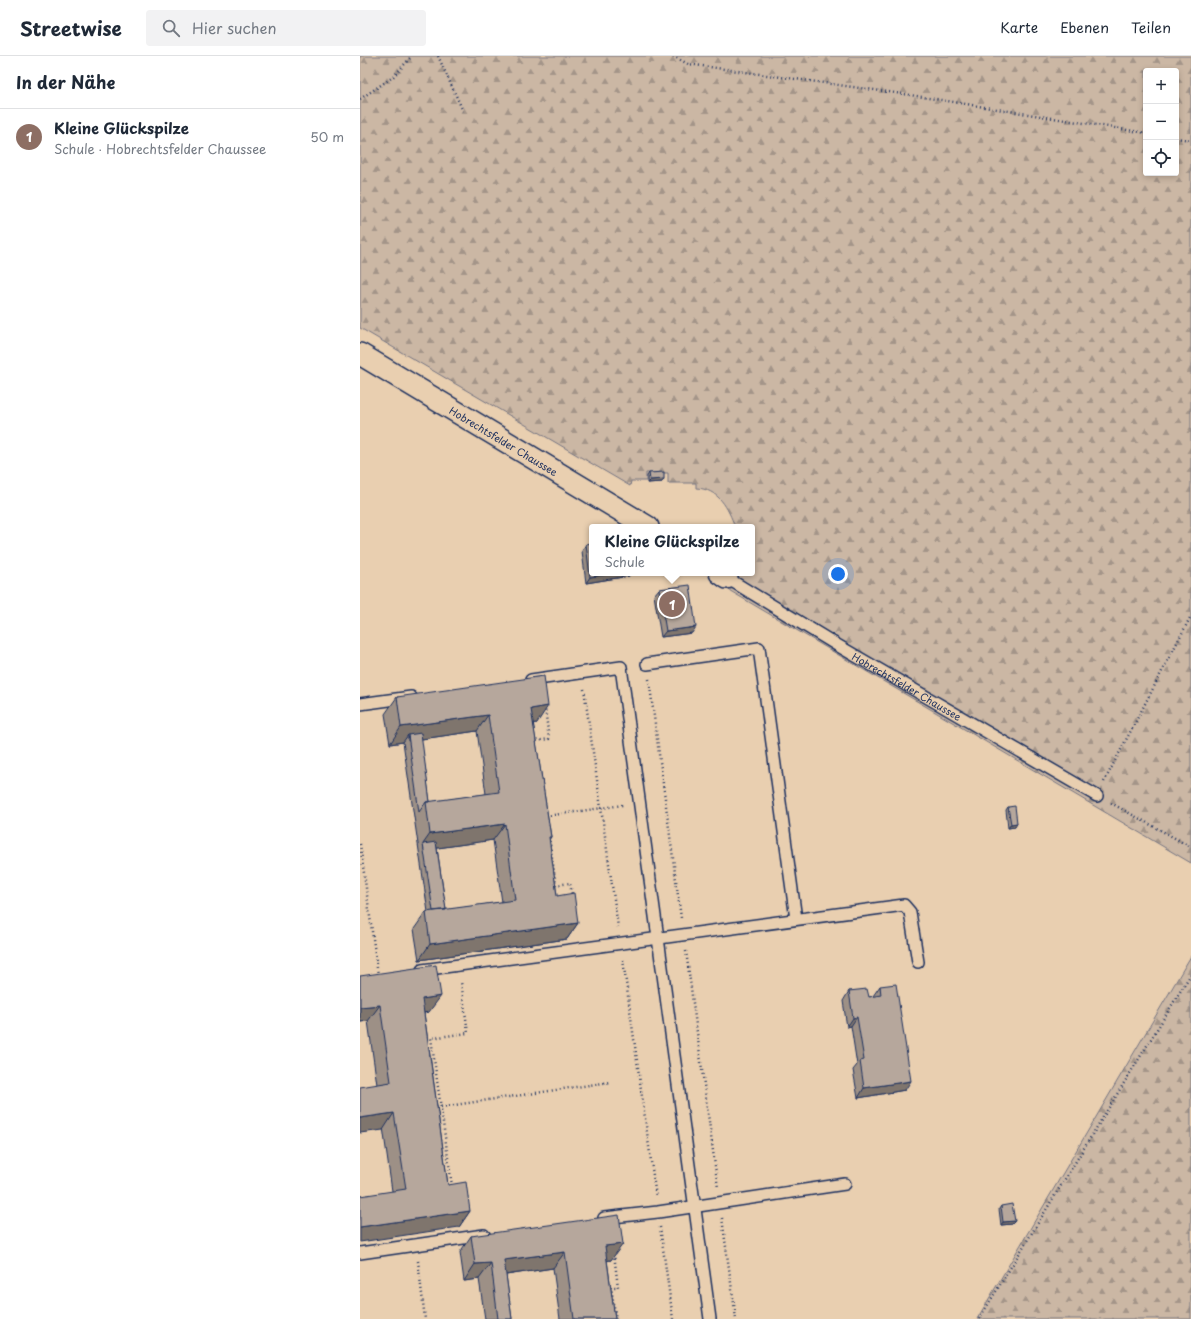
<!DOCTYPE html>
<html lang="de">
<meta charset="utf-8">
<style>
body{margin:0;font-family:"Playpen Sans",sans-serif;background:#f2f2f3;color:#1f2937}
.controls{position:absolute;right:12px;top:12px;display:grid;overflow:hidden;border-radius:4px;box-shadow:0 2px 6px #0003}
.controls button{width:36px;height:36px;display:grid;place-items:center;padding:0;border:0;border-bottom:1px solid #e0e1e3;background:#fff;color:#1f2937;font:20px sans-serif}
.you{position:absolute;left:478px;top:518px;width:14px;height:14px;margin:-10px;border:3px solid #fff;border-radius:50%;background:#1a73e8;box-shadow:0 0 0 6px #1a73e833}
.badge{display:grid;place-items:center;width:26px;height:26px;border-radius:50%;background:#ea580c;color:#fff;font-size:13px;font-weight:700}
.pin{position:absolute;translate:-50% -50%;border:2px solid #fff;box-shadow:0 1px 4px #0006}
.popup{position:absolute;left:229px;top:468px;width:166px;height:52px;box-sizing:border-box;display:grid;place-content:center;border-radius:4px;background:#fff;filter:drop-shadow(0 1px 3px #0005);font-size:13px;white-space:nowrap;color:#747a83}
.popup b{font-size:15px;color:#1f2937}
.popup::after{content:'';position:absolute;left:50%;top:100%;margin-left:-8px;border:8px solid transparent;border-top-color:#fff}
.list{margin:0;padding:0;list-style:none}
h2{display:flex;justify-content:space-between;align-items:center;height:52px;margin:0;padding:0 16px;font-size:17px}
h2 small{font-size:13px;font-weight:400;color:#747a83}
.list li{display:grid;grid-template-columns:26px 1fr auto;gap:12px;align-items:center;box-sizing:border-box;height:56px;padding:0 16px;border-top:1px solid #e0e1e3}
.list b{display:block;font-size:15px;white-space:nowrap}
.list p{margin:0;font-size:13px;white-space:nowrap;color:#747a83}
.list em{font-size:13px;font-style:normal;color:#747a83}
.icon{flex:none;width:22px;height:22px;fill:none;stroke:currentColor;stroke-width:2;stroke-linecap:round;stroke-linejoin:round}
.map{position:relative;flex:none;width:831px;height:1263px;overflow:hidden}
header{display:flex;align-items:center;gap:24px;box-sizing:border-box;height:56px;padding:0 20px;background:#fff;border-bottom:1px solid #e0e1e3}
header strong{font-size:19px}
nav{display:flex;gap:22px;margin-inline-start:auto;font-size:14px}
.search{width:280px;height:36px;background:#f2f2f3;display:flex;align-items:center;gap:10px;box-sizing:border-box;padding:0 14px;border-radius:4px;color:#747a83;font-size:15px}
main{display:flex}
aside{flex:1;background:#fff}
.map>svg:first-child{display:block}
.forest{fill:url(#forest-firs);stroke:#737381;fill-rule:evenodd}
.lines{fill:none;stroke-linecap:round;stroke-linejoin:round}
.service-casing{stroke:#1b2f5e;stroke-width:14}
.minor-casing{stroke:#1b2f5e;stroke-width:24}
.path{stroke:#1b2f5e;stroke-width:2.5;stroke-dasharray:1 3;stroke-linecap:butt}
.service{stroke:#e9cfb0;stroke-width:11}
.minor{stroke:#e9cfb0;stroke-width:21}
.wall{fill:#9d9086;stroke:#1b2f5e;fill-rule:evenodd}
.shaded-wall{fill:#7f756d;stroke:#1b2f5e}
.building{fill:#b6a79c;stroke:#1b2f5e}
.labels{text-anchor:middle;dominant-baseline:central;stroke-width:4;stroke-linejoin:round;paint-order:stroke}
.street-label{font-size:10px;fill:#1b2f5e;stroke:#e9cfb0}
</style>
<header>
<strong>Streetwise</strong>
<div class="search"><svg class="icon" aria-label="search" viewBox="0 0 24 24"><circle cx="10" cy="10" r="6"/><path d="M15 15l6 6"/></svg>Hier suchen</div>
<nav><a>Karte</a><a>Ebenen</a><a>Teilen</a></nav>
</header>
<main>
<aside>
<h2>In der Nähe<small></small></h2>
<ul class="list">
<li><span class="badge" style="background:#8d6e63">1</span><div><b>Kleine Glückspilze</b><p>Schule · Hobrechtsfelder Chaussee</p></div><em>50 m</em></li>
</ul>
</aside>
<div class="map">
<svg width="831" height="1263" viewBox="0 0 831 1263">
<defs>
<pattern id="forest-firs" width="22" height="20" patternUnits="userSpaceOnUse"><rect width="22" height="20" fill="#cbb7a4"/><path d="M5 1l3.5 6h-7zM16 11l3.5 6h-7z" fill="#a49589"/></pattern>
</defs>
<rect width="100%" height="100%" fill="#e9cfb0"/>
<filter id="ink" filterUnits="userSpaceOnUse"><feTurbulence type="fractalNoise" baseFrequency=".025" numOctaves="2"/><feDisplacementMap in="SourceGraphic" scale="8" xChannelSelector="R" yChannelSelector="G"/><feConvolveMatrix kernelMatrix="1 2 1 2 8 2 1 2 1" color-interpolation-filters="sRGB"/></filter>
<g filter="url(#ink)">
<path class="forest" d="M0,0h831v807l-481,-284 18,-6h24v-46h-17c-7,-19 -16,-38 -39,-39v-5h-28v-10h-22v8h-15l-1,5 -270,-158zM786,15h30v102h-30z
M831,900v363h-214z"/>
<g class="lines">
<defs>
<g id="service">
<path id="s1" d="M367,522l110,67 260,151"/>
<path d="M287,608l112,-16 37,271"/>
<path d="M171,624l90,-13 89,652"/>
<path d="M0,648l51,-7"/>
<path d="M62,914l482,-65 6,7 8,50"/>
<path d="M244,1162l54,-6 187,-28"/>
<path d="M0,1197l124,-18"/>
</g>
<g id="minor">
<path id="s2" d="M0,298l288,173"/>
<path d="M360,517l7,5"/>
</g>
</defs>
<use href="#service" class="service-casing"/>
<use href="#minor" class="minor-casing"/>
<path class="path" d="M78,0l25,55
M313,0l15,8 222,31 236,38
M0,43l33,-22 19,-21
M816,82l15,2
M289,623l32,239
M224,633l34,238
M176,687l-1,-2 14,-2 -4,-31
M744,726l87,-166
M751,747l80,44
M186,760l77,-11
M189,781l7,48 14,-2 2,12
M0,788l18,131
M326,895l32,237
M263,904l33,237
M81,1051l169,-25
M92,1130l-21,-148 37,-5 -7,-51
M362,1162l14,101
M300,1171l13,92
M254,1198l4,33h-7l5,32
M58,1205l7,58
M619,1263l212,-345"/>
<use href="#service" class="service"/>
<use href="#minor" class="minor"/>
</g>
<path class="wall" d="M289,417l13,9 -15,1v-7z
M226,488l43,32 -43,7 -4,-32z
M299,533l33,44 -31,4 -7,-42z
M37,641l140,26h-4l18,114 -2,3 8,56 21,27 -11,16 -148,21 -5,-31 12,-17h2l-25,-170 -13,2 -5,-30zM117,675l9,63 -56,8 -9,-63zM133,784l9,62 -56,8 -9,-62z
M648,751l9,16 -2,4 -7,1 -2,-18z
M0,920l69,36 -5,1 24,172 22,26 -11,16 -67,-36 -24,-170 -8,1z
M520,930l25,104 -47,8 -5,-28 4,-5 -6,-39 -4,1 -4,-26 6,-10 20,6h4v-1z
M641,1150l14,15 -3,3 -11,1 -2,-16z
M111,1180l140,24h-4l8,59h-55l-7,-51 -47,7 6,44h-27l-6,-40 -15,2 -4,-29z"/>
<path class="shaded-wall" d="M304,423l-2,3 -15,1 3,-3z
M254,517h17l-2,3 -43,7 4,-6z
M336,571l-4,6 -31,4 5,-6z
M188,650l-11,17 -18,2 12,-16z
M128,659l-11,16 -69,10v-6l-5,7 -13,2 11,-17z
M657,767l-2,4 -7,1 3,-4z
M145,768l-12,16 -69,10 -1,-6 7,-10z
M218,867l-11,16 -148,21 11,-16z
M81,940l-12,16 -19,3 12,-16z
M20,949l-12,16 -8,1v-15z
M497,961l-6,9 -4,1 6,-9z
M551,1025l-6,9 -47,8 6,-10z
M34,1057l-11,17 -23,3v-15z
M110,1155l-11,16 -99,15v-15z
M655,1165l-3,3 -11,1 2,-3z
M263,1188l-12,16 -17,2 11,-16z
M205,1196l-12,16 -61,9 12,-17z
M131,1207l-12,16 -15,2 11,-17z"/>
<path class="building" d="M304,416v7l-14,1 -1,-7z
M232,487v30h22l-24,4 -4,-33z
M330,529l6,42 -30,4 -7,-42z
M184,620l4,30 -17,3 20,128h-2l8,59 17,-3 4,30 -148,21 -4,-32 89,-12 -10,-76 -75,10 -4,-32 73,-10 -11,-77 -87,12 -4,-30z
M61,677l9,69h-4l-7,10 -11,-77z
M655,750l2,17 -6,1 -3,-17z
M76,786l10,68 -13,1 -10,-67z
M76,909l5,31 -19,3 26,186 18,-3 4,29 -110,16v-31l46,-7 -12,-76 -34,5v-31l31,-5 -11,-77 -20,2v-31z
M536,928l15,97 -47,7 -4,-27 4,-1 -7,-43 -4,1 -4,-27 18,-2 2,8 12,-2 -1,-9z
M652,1148l3,17 -12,1 -2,-16z
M259,1159l4,29 -18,2 10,73h-41l-9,-67 -61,8 8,59h-14l-7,-56 -16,1 -4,-28z"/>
</g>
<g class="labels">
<g class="street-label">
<text stroke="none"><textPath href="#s2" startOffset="168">Hobrechtsfelder Chaussee</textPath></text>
<text stroke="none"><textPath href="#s1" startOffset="210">Hobrechtsfelder Chaussee</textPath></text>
</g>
</g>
</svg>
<div class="controls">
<button>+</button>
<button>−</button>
<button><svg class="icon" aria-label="locate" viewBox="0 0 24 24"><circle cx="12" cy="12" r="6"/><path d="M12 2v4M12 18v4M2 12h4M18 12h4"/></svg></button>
</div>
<div class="you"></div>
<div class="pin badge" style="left:312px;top:548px;background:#8d6e63">1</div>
<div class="popup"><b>Kleine Glückspilze</b>Schule</div>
</div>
</main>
